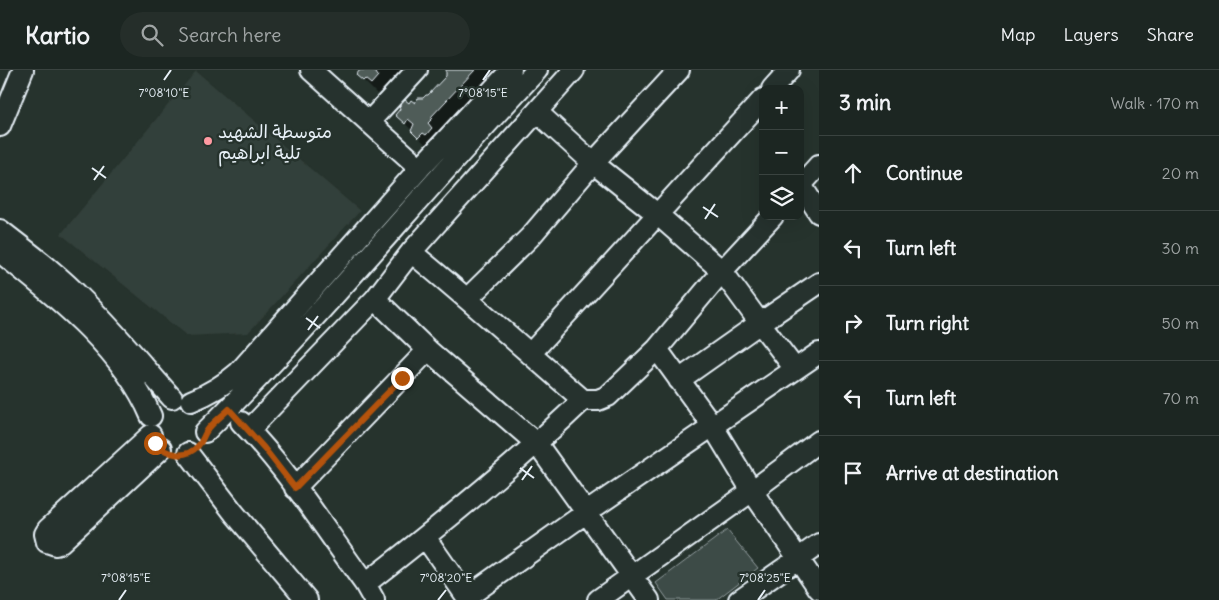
<!DOCTYPE html>
<meta charset="utf-8">
<style>
body{margin:0;font-family:Delius,"Playpen Sans Arabic",sans-serif;background:#252e2a;color:#f1f3f6}
.controls{position:absolute;right:15px;top:15px;display:grid;overflow:hidden;border-radius:10px;box-shadow:0 5px 20px #0002}
.controls button{width:45px;height:45px;display:grid;place-items:center;padding:0;border:0;border-bottom:1px solid #3a4340;background:#1c2622;color:#f1f3f6;font:25px sans-serif}
.stop{position:absolute;width:15px;height:15px;margin:-11px;border:4px solid #b45309;border-radius:50%;background:#fff}
.stop.end{background:#b45309;border-color:#fff;box-shadow:0 1px 5px #0008}
.list{margin:0;padding:0;list-style:none}
h2{display:flex;justify-content:space-between;align-items:center;height:65px;margin:0;padding:0 20px;font-size:21px}
h2 small{font-size:16px;font-weight:400;color:#a0a5a5}
.list li{display:grid;grid-template-columns:32px 1fr auto;gap:15px;align-items:center;box-sizing:border-box;height:75px;padding:0 20px;border-top:1px solid #3a4340}
.list b{display:block;font-size:19px;white-space:nowrap}
.list em{font-size:16px;font-style:normal;color:#a0a5a5}
.icon{flex:none;width:28px;height:28px;fill:none;stroke:currentColor;stroke-width:2;stroke-linecap:round;stroke-linejoin:round}
.map{position:relative;flex:none;width:819px;height:530px;overflow:hidden}
header{display:flex;align-items:center;gap:30px;box-sizing:border-box;height:70px;padding:0 25px;background:#1c2622;border-bottom:1px solid #3a4340}
header strong{font-size:24px}
nav{display:flex;gap:28px;margin-inline-start:auto;font-size:18px}
.search{width:350px;height:45px;background:#252e2a;display:flex;align-items:center;gap:12px;box-sizing:border-box;padding:0 18px;border-radius:28px;color:#a0a5a5;font-size:19px}
main{display:flex}
aside{flex:1;background:#1c2622}
.map>svg:first-child{display:block}
.built{fill:#333f3a}
.green{fill:#3e4b47;stroke:#939ea0}
.shadow{fill:#0007}
.building{fill:#505c59;stroke:#e8f1f8}
.lines{fill:none;stroke-linecap:round;stroke-linejoin:round}
.minor-casing{stroke:#e8f1f8;stroke-width:24}
.minor{stroke:#26332d;stroke-width:20}
.route{stroke:#b45309;stroke-width:6}
.ticks{fill:none;stroke:#e8f1f8;stroke-width:2}
.poi-dot{fill:#ff9aa2;stroke:#26332d;stroke-width:2}
.labels{text-anchor:middle;dominant-baseline:central;stroke-width:5;stroke-linejoin:round;paint-order:stroke}
.poi-label{font-size:18px;fill:#e8f1f8;stroke:#26332d;text-anchor:start}
.ticks-label{font-size:12px;text-anchor:middle;fill:#e8f1f8;stroke:#26332d;stroke-width:5;stroke-linejoin:round;paint-order:stroke}
</style>
<header>
<strong>Kartio</strong>
<div class="search"><svg class="icon" aria-label="search" viewBox="0 0 24 24"><circle cx="10" cy="10" r="6"/><path d="M15 15l6 6"/></svg>Search here</div>
<nav><a>Map</a><a>Layers</a><a>Share</a></nav>
</header>
<main>
<div class="map">
<svg width="819" height="530" viewBox="0 0 819 530">
<rect width="100%" height="100%" fill="#26332d"/>
<filter id="ink" filterUnits="userSpaceOnUse"><feTurbulence type="fractalNoise" baseFrequency=".02" numOctaves="2"/><feDisplacementMap in="SourceGraphic" scale="10" xChannelSelector="R" yChannelSelector="G"/><feConvolveMatrix kernelMatrix="1 2 1 2 8 2 1 2 1" color-interpolation-filters="sRGB"/></filter>
<g filter="url(#ink)">
<path class="built" d="M196,1l164,140 -112,122 -61,3 -126,-102z"/>
<path class="green" d="M727,460l31,38 -42,32h-48l-12,-17z"/>
<path class="shadow" d="M362,0h39l3,4 -7,8 -4,-4 -6,6 3,6 -5,7 -6,-5 -2,2 -19,-19z
M448,0h53l-69,81 -35,-36 12,-10 6,-1 9,-4 24,-23z"/>
<path class="building" d="M360,0h14l4,6 -7,8 -6,-5 -2,2 -7,-6z
M475,0l-44,47 2,1 -5,5 4,5 -6,7 -3,-2 -5,5 -7,-7 3,-7 -6,-5 -3,5 -10,-9 5,-6 -1,-4 6,-5 4,3 2,-3 4,3 3,-5h5l3,-3h2l18,-19v-6z"/>
<g class="lines">
<defs>
<path id="minor" d="M311,0l109,98
M772,19l17,-19
M537,42l56,51 64,51 65,57 38,52 59,-40
M369,52l48,-52
M0,56l23,-56
M801,115l18,28
M800,116l19,-21
M0,160c28,22 57,43 82,69 32,31 60,66 90,99
M0,182c56,45 123,97 151,164
M468,228l62,-61 63,-74 86,-93
M375,229l53,51 109,94 112,156
M657,279l55,76 40,66 67,98
M530,284l233,-255
M679,310l81,-57 35,46
M583,330h15l10,-4 49,-47 65,-78 51,-55
M191,331c18,-7 33,-16 48,-29l181,-204 91,-98
M241,352c47,48 84,107 124,162l9,16
M249,360l126,-131 36,-47 163,-182
M205,362c117,-115 219,-243 332,-362
M151,365l-103,94 -3,5 2,8 9,3 5,-3 100,-93
M188,383l46,60 73,87
M295,418l133,-138
M425,467l44,63
M365,514c75,-58 149,-118 218,-184 -57,-49 -113,-100 -172,-148
M467,527l120,-85 232,-159
M598,530l154,-109 67,-50
M739,530l80,-56"/>
</defs>
<use href="#minor" class="minor-casing"/>
<use href="#minor" class="minor"/>
</g>
</g>
<g class="lines" filter="url(#ink)">
<path class="route" d="M155,373c12,12 30,17 43,3 4,-4 5,-9 8,-14 5,-8 16,-16 23,-23l35,39 31,40 107,-110"/>
</g>
<path class="ticks" d="M164,10l7,-10M483,10l7,-10M92,98l14,10M94,110l10,-14M703,137l15,10M705,149l10,-15M306,248l14,10M308,260l10,-14M520,398l14,10M522,410l10,-14M119,530l7,-10M438,530l8,-10M758,530l7,-10"/>
<circle class="poi-dot" cx="208" cy="71" r="5"/>
<g class="labels">
<g class="poi-label">
<text x="218" y="61">متوسطة الشهيد<tspan x="218" dy="21">تلية ابراهيم</tspan></text>
</g>
</g>
<g class="ticks-label">
<text x="164" y="27">7°08'10"E</text>
<text x="483" y="27">7°08'15"E</text>
<text x="126" y="512">7°08'15"E</text>
<text x="446" y="512">7°08'20"E</text>
<text x="765" y="512">7°08'25"E</text>
</g>
</svg>
<div class="controls">
<button>+</button>
<button>−</button>
<button><svg class="icon" aria-label="layers" viewBox="0 0 24 24"><path d="M12 4l9 5-9 5-9-5zM3 14l9 5 9-5"/></svg></button>
</div>
<div class="stop" style="left:155px;top:373px"></div>
<div class="stop end" style="left:402px;top:308px"></div>
</div>
<aside>
<h2>3 min<small>Walk · 170 m</small></h2>
<ul class="list">
<li><svg class="icon" aria-label="ahead" viewBox="0 0 24 24"><path d="M12 20V5M6 11l6-6 6 6"/></svg><div><b>Continue</b></div><em>20 m</em></li>
<li><svg class="icon" aria-label="left" viewBox="0 0 24 24"><path d="M17 20v-9H6M10 6l-5 5 5 5"/></svg><div><b>Turn left</b></div><em>30 m</em></li>
<li><svg class="icon" aria-label="right" viewBox="0 0 24 24"><path d="M7 20v-9h11M14 6l5 5-5 5"/></svg><div><b>Turn right</b></div><em>50 m</em></li>
<li><svg class="icon" aria-label="left" viewBox="0 0 24 24"><path d="M17 20v-9H6M10 6l-5 5 5 5"/></svg><div><b>Turn left</b></div><em>70 m</em></li>
<li><svg class="icon" aria-label="arrive" viewBox="0 0 24 24"><path d="M6 21V4h12l-3 4 3 4H6"/></svg><div><b>Arrive at destination</b></div></li>
</ul>
</aside>
</main>
